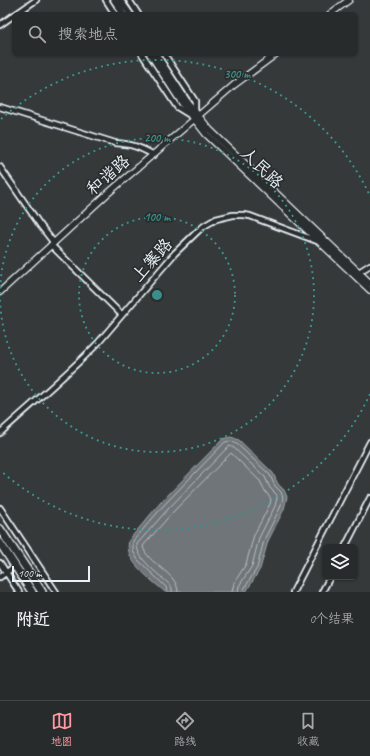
<!DOCTYPE html>
<html lang="zh">
<meta charset="utf-8">
<style>
body{margin:0;font-family:Caveat,"LXGW WenKai TC",sans-serif;background:#343738;color:#f1f3f6}
.controls{position:absolute;right:12px;bottom:12px;display:grid;overflow:hidden;border-radius:6px;box-shadow:0 1px 3px #0004}
.controls button{width:36px;height:36px;display:grid;place-items:center;padding:0;border:0;border-bottom:1px solid #444748;background:#282b2c;color:#f1f3f6;font:20px sans-serif}
.scale{position:absolute;left:12px;bottom:10px;width:78px;box-sizing:border-box;padding-left:4px;border:2px solid #e8f1f8;border-top:0;font-size:11px;line-height:14px;white-space:nowrap;color:#e8f1f8;-webkit-text-stroke:3px #2a2d2e;paint-order:stroke}
.list{margin:0;padding:0;list-style:none}
h2{display:flex;justify-content:space-between;align-items:center;height:52px;margin:0;padding:0 16px;font-size:17px}
h2 small{font-size:13px;font-weight:400;color:#a5a7a9}
.icon{flex:none;width:22px;height:22px;fill:none;stroke:currentColor;stroke-width:2;stroke-linecap:round;stroke-linejoin:round}
.map{position:relative;flex:none;width:370px;height:592px;overflow:hidden}
.search{position:absolute;background:#282b2c;box-shadow:0 1px 3px #0004;left:12px;right:12px;top:12px;height:44px;display:flex;align-items:center;gap:10px;box-sizing:border-box;padding:0 14px;border-radius:6px;color:#a5a7a9;font-size:15px}
.sheet{height:108px;background:#282b2c}
nav{display:flex;justify-content:space-around;align-items:center;box-sizing:border-box;height:56px;border-top:1px solid #444748;background:#282b2c;font-size:11px;color:#a5a7a9}
nav a{display:grid;justify-items:center;gap:2px}
nav .on{color:#ff9aa2}
.map>svg:first-child{display:block}
.water{fill:#707579;stroke:#a0a7ac}
.lines{fill:none;stroke-linecap:round;stroke-linejoin:round}
.shore{stroke:#b8bfc5;stroke-width:1}
.minor-casing{stroke:#e8f1f8;stroke-width:8}
.tertiary-casing{stroke:#e8f1f8;stroke-width:8}
.primary-casing{stroke:#e8f1f8;stroke-width:10}
.minor{stroke:#2a2d2e;stroke-width:4.5}
.tertiary{stroke:#2a2d2e;stroke-width:5.5}
.primary{stroke:#2a2d2e;stroke-width:7}
.ring{fill:none;stroke:#3a8f8a;stroke-width:2;stroke-dasharray:2 4}
.labels{text-anchor:middle;dominant-baseline:central;stroke-width:3.5;stroke-linejoin:round;paint-order:stroke}
.street-label{font-size:17px;fill:#e8f1f8;stroke:#2a2d2e}
.centre{fill:#3a8f8a;stroke:#2a2d2e;stroke-width:2}
.ring-label{font-size:12px;text-anchor:middle;font-weight:bold;fill:#3a8f8a;stroke:#2a2d2e;stroke-width:3.5;stroke-linejoin:round;paint-order:stroke}
</style>
<div class="map">
<svg width="370" height="592" viewBox="0 0 370 592">
<rect width="100%" height="100%" fill="#35393a"/>
<filter id="ink" filterUnits="userSpaceOnUse"><feTurbulence type="fractalNoise" baseFrequency=".025" numOctaves="2"/><feDisplacementMap in="SourceGraphic" scale="8" xChannelSelector="R" yChannelSelector="G"/><feConvolveMatrix kernelMatrix="1 2 1 2 8 2 1 2 1" color-interpolation-filters="sRGB"/></filter>
<g filter="url(#ink)">
<path class="water" d="M231,437l8,3 34,33 3,7 2,4 6,6 3,7 -3,12 -16,32 -8,28 -14,23h-81c-10,-9 -33,-26 -36,-40 -1,-4 -1,-8 0,-12l32,-38 62,-63z"/>
<g class="lines">
<path class="shore" d="M167,592l-1,-5 -28,-27 -5,-9v-10l31,-36 61,-63 6,-1 6,3 33,31 3,7 2,4 6,6 2,6 -3,10 -16,32 -7,28 -13,21 -1,3
M172,592v-4l-2,-3c-10,-10 -34,-26 -33,-41l31,-35 60,-62 2,-1 4,2 31,29 5,11 7,7v3l-2,8 -16,32 -7,28 -13,20 -1,6
M178,592c0,-20 -32,-28 -35,-46l29,-33 59,-60 29,28 5,10 6,8 -1,5 -16,31 -8,29 -12,19 -2,9"/>
<defs>
<path id="minor" d="M106,0l9,14
M129,0l9,14
M16,14l20,-14
M0,25l14,-10
M142,54l35,53 13,8
M164,54l31,47v10
M0,107l115,36c17,1 24,4 39,12
M0,167l40,58 14,18
M51,245l71,70
M359,272l11,-7
M0,433c33,-30 67,-58 98,-90l77,-90 24,-23 5,-4 12,-7 17,-4h11l6,1 67,25
M0,508l56,84
M345,547l25,-49
M0,563l19,29
M0,577l15,-11
M293,592l77,-150
M322,592l8,-15"/>
<path id="tertiary" d="M114,0l9,14
M120,0l10,14
M330,14l19,-14
M150,54l34,52 22,28 164,156
M156,54l32,49 22,27 160,153
M0,292l106,-97 128,-110 42,-31"/>
<path id="primary" d="M0,529l42,63
M0,543l32,49"/>
</defs>
<use href="#minor" class="minor-casing"/>
<use href="#tertiary" class="tertiary-casing"/>
<use href="#primary" class="primary-casing"/>
<use href="#minor" class="minor"/>
<use href="#tertiary" class="tertiary"/>
<use href="#primary" class="primary"/>
</g>
</g>
<g class="ring">
<circle cx="157" cy="295" r="78"/>
<path d="M0 294A157 157 0 1 1 0 296"/>
<path d="M370 394A235 235 0 0 1 1 471M1 119A235 235 0 0 1 370 196"/>
</g>
<g class="labels">
<g class="street-label">
<text transform="translate(262 168) rotate(44)">人民路</text>
<text transform="translate(108 175) rotate(-41)">和谐路</text>
<text transform="translate(152 260) rotate(-48)">上寨路</text>
</g>
</g>
<circle cx="157" cy="295" r="6" class="centre"/>
<g class="ring-label">
<text x="237" y="78">300 m</text>
<text x="157" y="142">200 m</text>
<text x="157" y="221">100 m</text>
</g>
</svg>
<div class="controls">
<button><svg class="icon" aria-label="layers" viewBox="0 0 24 24"><path d="M12 4l9 5-9 5-9-5zM3 14l9 5 9-5"/></svg></button>
</div>
<div class="scale">100 m</div>
<div class="search"><svg class="icon" aria-label="search" viewBox="0 0 24 24"><circle cx="10" cy="10" r="6"/><path d="M15 15l6 6"/></svg>搜索地点</div>
</div>
<section class="sheet">
<h2>附近<small>0个结果</small></h2>
<ul class="list">
</ul>
</section>
<nav>
<a class="on"><svg class="icon" aria-label="map" viewBox="0 0 24 24"><path d="M3 6l6-2 6 2 6-2v14l-6 2-6-2-6 2zM9 4v14M15 6v14"/></svg>地图</a>
<a><svg class="icon" aria-label="directions" viewBox="0 0 24 24"><path d="M12 3l9 9-9 9-9-9zM9 14v-3h6M13 9l2 2-2 2"/></svg>路线</a>
<a><svg class="icon" aria-label="saved" viewBox="0 0 24 24"><path d="M7 4h10v16l-5-4-5 4z"/></svg>收藏</a>
</nav>
